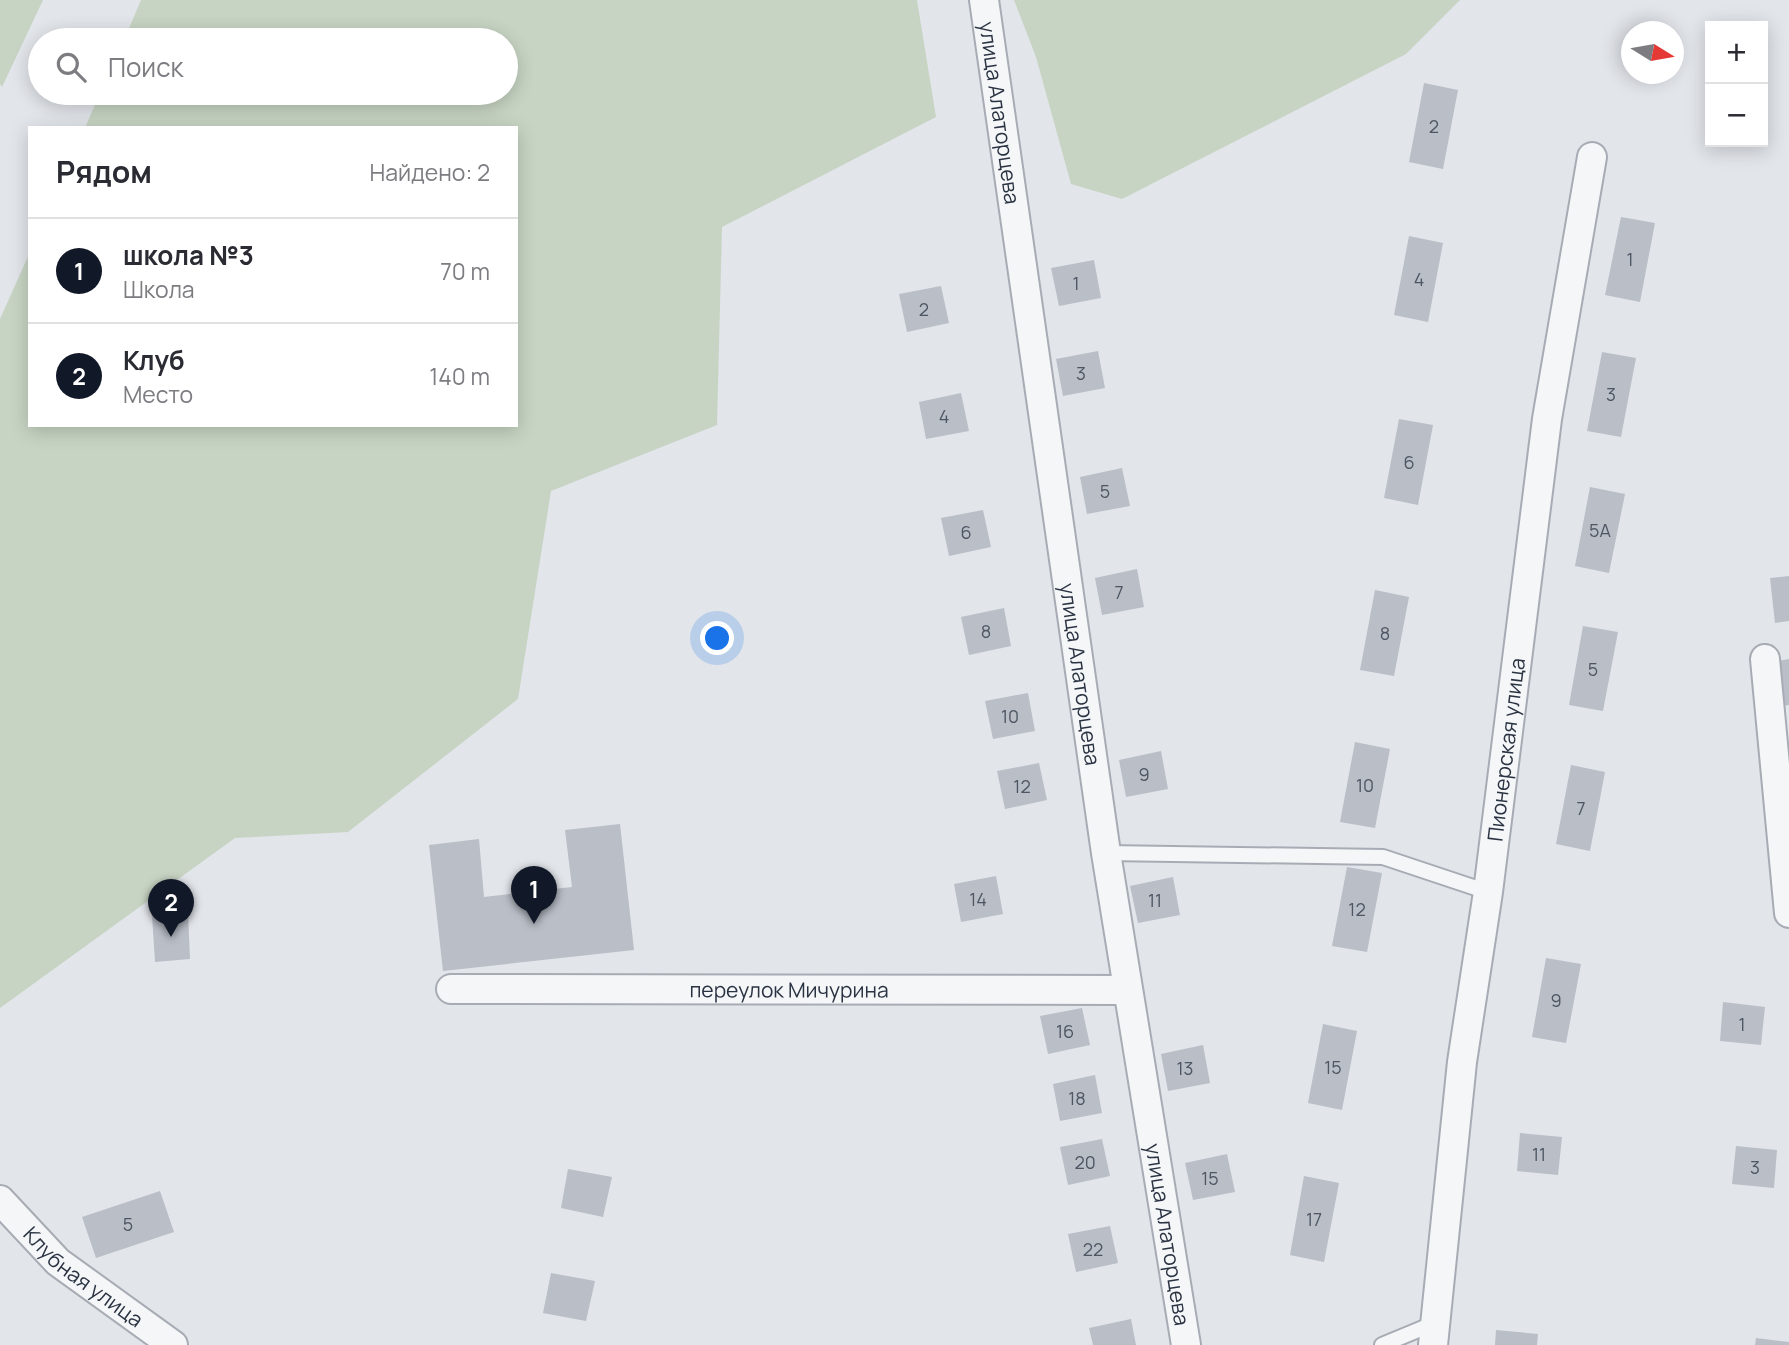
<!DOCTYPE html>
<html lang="ru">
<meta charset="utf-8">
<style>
body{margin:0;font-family:Manrope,sans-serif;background:#f2f2f3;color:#2b2b33}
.controls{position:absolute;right:21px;top:21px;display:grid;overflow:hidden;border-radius:0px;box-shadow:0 4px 18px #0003}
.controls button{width:63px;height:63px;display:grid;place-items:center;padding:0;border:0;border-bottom:2px solid #e1e1e2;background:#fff;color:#2b2b33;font:35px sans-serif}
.compass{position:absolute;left:1621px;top:21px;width:63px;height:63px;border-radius:50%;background:#fff;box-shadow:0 4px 18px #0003;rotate:101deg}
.you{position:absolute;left:718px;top:639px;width:24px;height:24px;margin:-18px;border:5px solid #fff;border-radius:50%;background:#1a73e8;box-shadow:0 0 0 10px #1a73e833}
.badge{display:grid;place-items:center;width:46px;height:46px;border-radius:50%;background:#111827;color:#fff;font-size:23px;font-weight:700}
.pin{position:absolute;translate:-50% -58px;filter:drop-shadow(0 2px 4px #0008)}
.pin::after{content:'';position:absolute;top:37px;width:24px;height:21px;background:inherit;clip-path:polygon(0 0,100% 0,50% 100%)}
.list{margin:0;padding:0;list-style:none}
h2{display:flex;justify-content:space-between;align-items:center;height:91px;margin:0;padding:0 28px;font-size:30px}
h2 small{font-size:23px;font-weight:400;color:#7c7c81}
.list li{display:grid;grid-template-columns:46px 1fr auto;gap:21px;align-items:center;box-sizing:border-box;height:105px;padding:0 28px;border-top:2px solid #e1e1e2}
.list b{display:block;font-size:26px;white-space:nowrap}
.list p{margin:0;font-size:23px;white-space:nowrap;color:#7c7c81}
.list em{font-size:23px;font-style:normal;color:#7c7c81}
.icon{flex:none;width:38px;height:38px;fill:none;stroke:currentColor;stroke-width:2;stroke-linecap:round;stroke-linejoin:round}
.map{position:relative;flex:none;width:1789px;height:1345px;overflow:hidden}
.search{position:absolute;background:#fff;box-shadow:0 4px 18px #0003;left:28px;top:28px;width:490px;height:77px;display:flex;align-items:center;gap:18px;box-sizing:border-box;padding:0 24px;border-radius:38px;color:#7c7c81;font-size:26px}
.panel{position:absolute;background:#fff;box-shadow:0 4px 18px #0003;left:28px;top:126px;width:490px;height:301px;border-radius:0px}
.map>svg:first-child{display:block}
.green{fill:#c7d4c3}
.building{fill:#b9bec7}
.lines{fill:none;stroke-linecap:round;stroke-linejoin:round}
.lane-casing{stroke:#a7acb4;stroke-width:18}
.street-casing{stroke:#a7acb4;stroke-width:32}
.lane{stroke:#f5f6f8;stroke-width:14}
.street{stroke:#f5f6f8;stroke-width:28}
.labels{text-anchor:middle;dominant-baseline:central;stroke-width:7;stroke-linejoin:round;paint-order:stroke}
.number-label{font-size:18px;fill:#4e5663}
.street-label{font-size:21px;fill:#2a3342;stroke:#f2f4f7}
</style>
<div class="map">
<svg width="1789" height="1345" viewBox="0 0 1789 1345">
<rect width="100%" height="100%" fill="#e2e5ea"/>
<path class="green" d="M0,0h43l-41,87 -2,-3z
M141,0h776l19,117 -214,110 -5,198 -166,66 -33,208 -170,133 -113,6 -235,170v-689l30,-67v173h486v-297h-431l15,-35h406v-53h-382z
M1014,0h446l-54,54 -284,145 -51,-15 -35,-127z"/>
<path class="building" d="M1424,83l34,7 -15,79 -34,-7z
M1621,217l34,6 -15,79 -35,-7z
M1409,236l34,7 -15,79 -34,-7z
M1094,260l7,38 -42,8 -8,-38z
M941,286l8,37 -42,9 -8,-38z
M1098,351l7,37 -42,8 -7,-37z
M1602,352l34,6 -15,79 -34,-6z
M961,393l8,38 -43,8 -7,-37z
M1399,419l34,6 -15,80 -34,-7z
M1122,468l8,38 -43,8 -7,-37z
M1590,487l35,7 -16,79 -34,-7z
M983,510l8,37 -42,9 -8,-38z
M1137,569l7,38 -42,8 -7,-37z
M1789,576v45l-14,2 -5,-45z
M1375,590l34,7 -15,79 -34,-6z
M1004,608l7,38 -42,9 -8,-38z
M1583,626l35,6 -15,79 -34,-6z
M1789,659v46l-7,1 -4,-45z
M1028,693l7,38 -42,8 -8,-38z
M1355,742l35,7 -15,79 -35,-6z
M1161,751l7,38 -42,8 -7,-37z
M1039,763l8,37 -42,9 -8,-38z
M1571,765l34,7 -15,79 -34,-7z
M620,824l14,126 -191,21 -14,-126 50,-6 5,58 88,-10 -7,-57z
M1347,867l35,6 -15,79 -35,-6z
M996,876l7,38 -42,8 -7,-38z
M1173,877l7,38 -42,8 -8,-37z
M188,913l2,46 -35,3 -3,-47z
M1546,958l35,6 -15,79 -34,-6z
M1723,1002l42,5 -4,38 -41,-4z
M1082,1008l8,37 -42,9 -8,-38z
M1323,1024l34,7 -15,79 -34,-7z
M1203,1045l7,38 -42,8 -7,-37z
M1095,1075l7,38 -42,8 -7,-37z
M1520,1133l42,4 -4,38 -41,-4z
M1102,1139l8,37 -42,9 -8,-38z
M1736,1146l41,4 -3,38 -42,-4z
M1227,1154l8,38 -42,8 -8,-37z
M568,1169l44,8 -9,40 -42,-9z
M1304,1176l35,7 -15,79 -34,-7z
M160,1191l14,41 -78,26 -14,-41z
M1110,1226l8,37 -42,9 -8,-38z
M551,1273l44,8 -9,40 -43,-8z
M1131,1319l5,26h-43l-4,-17z
M1496,1330l42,4 -1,11h-42z
M1756,1338l33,4v3h-34z"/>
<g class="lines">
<defs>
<path id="lane" d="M1106,853l277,4 105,35
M1382,1345l53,-22"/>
<g id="street">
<path id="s1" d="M984,0l122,853 80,492"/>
<path d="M1765,659l24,254"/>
<path id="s2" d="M451,989l676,1"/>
<path id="s3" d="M0,1200l58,62 115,83"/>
<path id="s4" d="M1433,1345l29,-283 26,-170 59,-473 45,-262"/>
</g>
</defs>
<use href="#lane" class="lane-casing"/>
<use href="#street" class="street-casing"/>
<use href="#lane" class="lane"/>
<use href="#street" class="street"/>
</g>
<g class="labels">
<g class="number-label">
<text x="1434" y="126">2</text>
<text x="1630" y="259">1</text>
<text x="1419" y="279">4</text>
<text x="1076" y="283">1</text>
<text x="924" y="309">2</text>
<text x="1081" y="373">3</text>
<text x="1611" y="394">3</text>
<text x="944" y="416">4</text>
<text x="1409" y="462">6</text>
<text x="1105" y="491">5</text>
<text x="1600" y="530">5А</text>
<text x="966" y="532">6</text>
<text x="1119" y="592">7</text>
<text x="986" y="631">8</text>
<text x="1385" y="633">8</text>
<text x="1593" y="669">5</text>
<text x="1010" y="716">10</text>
<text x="1144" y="774">9</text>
<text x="1365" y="785">10</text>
<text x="1022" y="786">12</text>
<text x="1581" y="808">7</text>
<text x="978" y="899">14</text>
<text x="1155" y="900">11</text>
<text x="1357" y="909">12</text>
<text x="1556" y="1000">9</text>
<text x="1742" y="1024">1</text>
<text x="1065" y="1031">16</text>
<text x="1333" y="1067">15</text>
<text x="1185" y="1068">13</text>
<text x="1077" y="1098">18</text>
<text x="1539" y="1154">11</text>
<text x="1085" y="1162">20</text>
<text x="1755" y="1167">3</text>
<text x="1210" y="1178">15</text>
<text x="1314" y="1219">17</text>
<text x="128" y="1224">5</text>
<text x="1093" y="1249">22</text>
</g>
<g class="street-label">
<text stroke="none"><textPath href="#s1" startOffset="114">улица Алаторцева</textPath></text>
<text stroke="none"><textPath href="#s1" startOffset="681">улица Алаторцева</textPath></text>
<text stroke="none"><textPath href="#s4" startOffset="600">Пионерская улица</textPath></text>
<text stroke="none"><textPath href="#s2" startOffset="338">переулок Мичурина</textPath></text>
<text stroke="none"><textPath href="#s1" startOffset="1248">улица Алаторцева</textPath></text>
<text stroke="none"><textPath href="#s3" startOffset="114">Клубная улица</textPath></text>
</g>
</g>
</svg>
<div class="controls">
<button>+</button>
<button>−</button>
</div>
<svg class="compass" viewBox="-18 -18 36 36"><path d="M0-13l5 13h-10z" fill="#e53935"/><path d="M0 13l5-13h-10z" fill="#7c7c81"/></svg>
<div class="you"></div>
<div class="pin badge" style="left:534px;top:924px">1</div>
<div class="pin badge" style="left:171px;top:937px">2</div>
<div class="search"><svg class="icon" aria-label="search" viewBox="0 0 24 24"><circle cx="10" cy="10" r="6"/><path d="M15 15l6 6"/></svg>Поиск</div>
<section class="panel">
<h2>Рядом<small>Найдено: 2</small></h2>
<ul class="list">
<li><span class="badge">1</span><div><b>школа №3</b><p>Школа</p></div><em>70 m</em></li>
<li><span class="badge">2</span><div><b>Клуб</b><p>Место</p></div><em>140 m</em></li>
</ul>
</section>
</div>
